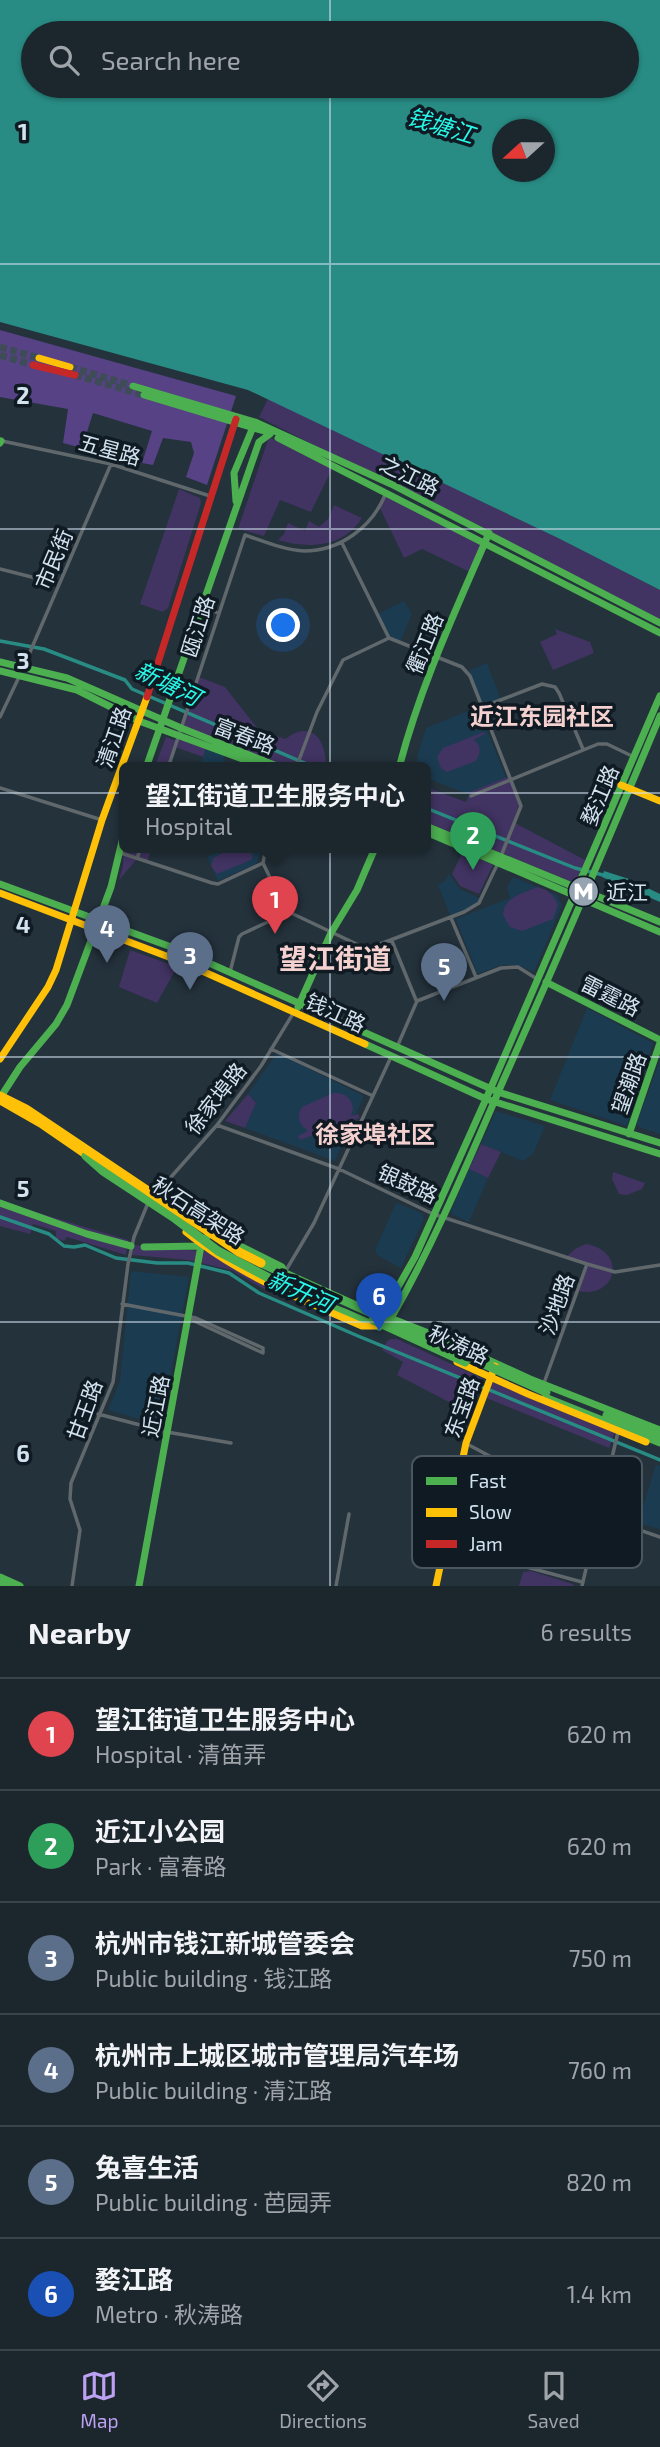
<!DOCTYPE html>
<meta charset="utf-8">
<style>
body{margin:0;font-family:"Exo 2","Noto Sans SC",sans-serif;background:#283239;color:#f1f3f6}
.compass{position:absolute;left:492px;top:119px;width:63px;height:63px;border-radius:50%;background:#1b262d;box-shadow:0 2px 5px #0004;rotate:249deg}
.you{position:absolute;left:284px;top:626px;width:24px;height:24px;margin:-18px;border:5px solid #fff;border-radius:50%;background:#1a73e8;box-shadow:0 0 0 10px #1a73e833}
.badge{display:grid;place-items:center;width:46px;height:46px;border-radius:50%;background:#bca0f2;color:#fff;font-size:23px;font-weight:700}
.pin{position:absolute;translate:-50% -58px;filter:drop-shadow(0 2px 4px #0008)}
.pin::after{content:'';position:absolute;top:37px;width:24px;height:21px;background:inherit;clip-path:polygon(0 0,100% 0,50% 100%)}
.popup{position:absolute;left:119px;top:762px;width:312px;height:91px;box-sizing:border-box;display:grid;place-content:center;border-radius:10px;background:#1b262d;filter:drop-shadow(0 2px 5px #0005);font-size:23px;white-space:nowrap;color:#a0a5aa}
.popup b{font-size:26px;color:#f1f3f6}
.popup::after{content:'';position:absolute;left:50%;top:100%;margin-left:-14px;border:14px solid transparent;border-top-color:#1b262d}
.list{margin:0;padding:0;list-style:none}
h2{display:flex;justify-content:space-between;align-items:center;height:91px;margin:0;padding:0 28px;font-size:30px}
h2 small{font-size:23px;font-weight:400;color:#a0a5aa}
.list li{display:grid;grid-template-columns:46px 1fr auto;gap:21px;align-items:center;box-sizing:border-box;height:112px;padding:0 28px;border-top:2px solid #394349}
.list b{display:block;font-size:26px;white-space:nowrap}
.list p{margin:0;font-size:23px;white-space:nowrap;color:#a0a5aa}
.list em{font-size:23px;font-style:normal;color:#a0a5aa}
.icon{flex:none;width:38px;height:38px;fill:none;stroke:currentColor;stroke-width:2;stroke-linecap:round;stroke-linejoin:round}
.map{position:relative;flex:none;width:660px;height:1586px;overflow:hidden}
.search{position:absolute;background:#1b262d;box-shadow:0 2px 5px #0004;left:21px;right:21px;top:21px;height:77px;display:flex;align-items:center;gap:18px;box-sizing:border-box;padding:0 24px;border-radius:38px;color:#a0a5aa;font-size:26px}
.sheet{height:763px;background:#1b262d}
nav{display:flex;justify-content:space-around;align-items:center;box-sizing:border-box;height:98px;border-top:2px solid #394349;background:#1b262d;font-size:19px;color:#a0a5aa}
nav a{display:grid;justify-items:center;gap:4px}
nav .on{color:#bca0f2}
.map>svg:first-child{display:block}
.built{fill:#1b3b51}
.green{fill:#413362}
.forest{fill:#574285}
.water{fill:#288c84;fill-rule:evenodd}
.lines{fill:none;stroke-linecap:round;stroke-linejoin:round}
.canal{stroke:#288c84;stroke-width:3.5}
.primary-tunnel{stroke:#3e4c57;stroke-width:7;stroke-dasharray:7 3.5;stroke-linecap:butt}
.street{stroke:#60686c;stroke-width:3.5}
.fast{stroke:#4caf50;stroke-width:7}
.slow{stroke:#ffc107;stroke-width:7}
.jam{stroke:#c62828;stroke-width:7}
.fast-bridge{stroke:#4caf50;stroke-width:9}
.slow-bridge{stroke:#ffc107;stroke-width:9}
.grid{fill:none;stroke:#d2e2ee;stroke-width:2;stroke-opacity:0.55}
.labels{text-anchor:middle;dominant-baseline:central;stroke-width:7;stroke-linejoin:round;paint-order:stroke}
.street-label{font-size:21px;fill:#d2e2ee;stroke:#0f1a23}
.poi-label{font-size:21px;fill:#d2e2ee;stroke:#0f1a23;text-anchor:start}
.water-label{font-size:23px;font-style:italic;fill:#28f8e8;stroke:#0f1a23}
.quarter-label{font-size:24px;font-weight:bold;fill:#f4d0cf;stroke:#0f1a23}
.district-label{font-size:28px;font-weight:bold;fill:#f4d0cf;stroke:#0f1a23}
.key{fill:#0f1a23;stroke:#4a5660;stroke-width:2}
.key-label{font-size:19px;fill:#d2e2ee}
.grid-label{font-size:23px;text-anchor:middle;font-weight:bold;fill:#d2e2ee;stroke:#0f1a23;stroke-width:7;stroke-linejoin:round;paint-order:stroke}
</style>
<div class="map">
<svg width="660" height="1586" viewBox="0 0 660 1586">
<rect width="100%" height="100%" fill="#24323c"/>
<path class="built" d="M404,601l8,13 -12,28 -11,-4 -12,-24z
M487,663l14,37 -19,7 -16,-35z
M478,707l28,71 -38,16 -42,-16v-10h-5l-4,-11 9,-29z
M207,745l17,6 1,17h-26z
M221,848h41l-6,16 -38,17 -11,-24 15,-7z
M449,874l11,15 21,10 -2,4 -28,14 -13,-32 7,-4z
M513,877l44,18 5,10 -28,67 -16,-7h-17l-24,9 -21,-55 54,-21 -3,-11z
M587,1008l66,35 -26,83 -77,-26z
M277,1053l87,43 -29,65 -90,-33 11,-25 -8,-9z
M660,1060v74l-21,-7 -2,-4z
M496,1111l49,15 -12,28 -10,7 -42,-17z
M469,1169l19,9 -19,44 -16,-7 -2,-4z
M396,1203l26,10 2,6 -23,49 -24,-13 -2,-5z
M131,1271l58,6 -27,144 -5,3 -49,-14 12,-29z
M656,1464l4,2v63l-22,-6z"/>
<path class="green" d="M268,399l290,139 102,52v33l-401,-206z
M269,437l63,32 -21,43 -31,-12 -16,36 -26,-7z
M179,489l21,9 1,5 -33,105 -5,4 -23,-8z
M386,493l98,51 -12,29 -50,-24 -18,9 -24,-50z
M334,505l28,13c-19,30 -54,31 -84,22l6,-6 4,-11 17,8 4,-10 10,6 9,-8z
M555,629l35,13 4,11 -41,17 -13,-28 17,-8z
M199,677l26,10 33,42 27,10c24,-18 39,-4 41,23l19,6h-58l-104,-41z
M484,732l1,2 -12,6c9,5 8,13 3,21l-29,11 -6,-4 -4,-11 6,-9z
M179,734l28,11 -4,12 -28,-10 -7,21h-16l3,-2 11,-29 10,4z
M510,776l10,26 -7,20 74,39 -10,23 -151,-62v-35l40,15 4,-10z
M124,846v2h28l-5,14 -10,-3 -18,21 4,-14z
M232,848h18l3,9 -2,3 -34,14 -6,-8 2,-8z
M463,851l30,14 -14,29 -19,-8 -8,-12z
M538,887c11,4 15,6 20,18l-5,14 -31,12 -12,-4 -7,-12c1,-18 20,-22 35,-28z
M130,950l47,17 -20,36 -38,-16z
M333,1093c11,-1 19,4 20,16l-2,7 7,-2 2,4 -60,22 -2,-4 10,-5c-9,-6 -12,-14 -6,-24z
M248,1094l8,9 -11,25 -20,-7z
M481,1144l20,8 -13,26 -19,-9z
M613,1172l32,11 -3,6 -15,6 -8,-1 -7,-15z
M0,1199l19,8 109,33 -2,15 -59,-18 -3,4 -8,-3v-7l-23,-7 -3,10 -30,-8z
M586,1244c42,7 31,56 -9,47l9,-27 -20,-7 9,-8z
M134,1245l88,8 54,26 -7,13 -38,-22 -43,-10 -56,-5z
M391,1339h6l85,39c-5,11 -5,23 -10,36l-75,-39 6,-13 -21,-12 5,-9z
M489,1380l126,51 -6,17 -125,-51z
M531,1571l42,13 1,2h-55l4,-14z"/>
<path class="forest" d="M0,330l236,66 -29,89 -21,-8 8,-24 -3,-11 -28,-4 -10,27 -11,-2 10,-32 -59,-18 -11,35 -19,-5 5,-34 -68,-12z"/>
<path class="water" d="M0,0h660v590l-102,-52 -310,-148 -248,-68zM33,33h594v53h-594zM503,130h41v42h-41z
M604,871l25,8 31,15v8l-58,-25z"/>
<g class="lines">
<path class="canal" d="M0,641l44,8 81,31 7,9 184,79
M426,808l149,60 32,8
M0,1217l49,17 15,12 10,1 11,-2 31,13 41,5h31l41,10 30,20 99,43 302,124"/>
<path class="primary-tunnel" d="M0,347l39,11
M0,355l33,10
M70,367l63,19
M75,375l69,20"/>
<path class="street" d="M2,441l109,23 99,32
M342,543l47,95
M0,569l59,15
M203,607l15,6
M24,666l87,-202
M482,707l60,-23 13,3 4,6 24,56
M0,717l19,-40
M168,768l77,-233c18,6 39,15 59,16 36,0 68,-24 81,-56
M296,768l21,-56 26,-52 46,-22 73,29 8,9 51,130 -20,50
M0,788l102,32
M471,796l127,-52h9l27,13
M266,848l-3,15 21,44 5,5 78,37 97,-37 15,-9 19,-40
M118,852l94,31 6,1 45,-21
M137,858l4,-10
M451,918l25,59
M392,941l24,59
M230,972l9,-35 3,-3 47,-22
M417,1001l84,-33 17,-1 19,12
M397,1047l20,-46
M271,1049l102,47
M217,1125l122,44 94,45 154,50
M156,1194l61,-69 44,-59 33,-54
M285,1272l29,-49 77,-166
M122,1304l74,14 67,30
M190,1319l73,34v-4
M544,1383l43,-119 28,8 45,-7
M98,1414l69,18 64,11
M467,1444c63,33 124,71 193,93
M445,1545l137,37
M72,1586l8,-56 -10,-31 1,-16 42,-101 15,-118 6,-27 14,-34
M336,1586l13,-72
M582,1586l36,-154"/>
<path class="fast" d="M133,386l122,36 136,62 269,139
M144,395l120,36
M278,438l382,195
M0,443l1,-2
M236,501l-2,-28 19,-46
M0,662l67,16 114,50 101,40
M0,671l77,19 62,31 128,47
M146,768l113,-326 11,-8
M399,768c21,-82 57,-158 90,-235
M426,826l234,96
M426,832l234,100
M0,884l182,67 316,141 162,51
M546,982l114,58
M298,1007l33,-74 26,-43 18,-42
M365,1044l121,55 174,55
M0,1098l20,-31 36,-43 11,-19 44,-118 13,-54
M629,1134l31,-91
M0,1203l87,31 44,12
M238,1245l44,22 3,6
M144,1247l57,-1
M301,1295l46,18
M342,1311l37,16
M375,1312l61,24 94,43 130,51
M382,1315l33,-58 71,-158 174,-403
M390,1320c44,-76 78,-158 113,-239 54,-121 106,-243 157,-365
M545,1397l115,46
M606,1415l54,21
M0,1577l20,9
M0,1583l7,3
M139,1586l62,-340 8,-12"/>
<path class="slow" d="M39,358l31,9
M621,785l39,16
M0,893l182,69 183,82
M0,1059l48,-72 8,-17 46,-150 45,-123
M0,1101l42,24 48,33
M186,1232c53,43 114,67 176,94h13
M457,1362l71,32 118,48
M436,1586l30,-143 29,-77"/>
<path class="jam" d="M33,365l42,10
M147,697l89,-278"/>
<path class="fast-bridge" d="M86,1156l17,15 70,46 45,34 83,44
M261,1263l285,129
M373,1320l92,42"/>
<path class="slow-bridge" d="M0,1096l26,13 213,143 22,11"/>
</g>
<path class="grid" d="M330,0v33M330,86v1500M0,264h660M0,529h660M0,793h660M0,1057h660M0,1322h660"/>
<defs>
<symbol id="metro-disc" viewBox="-11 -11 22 22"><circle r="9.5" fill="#95a4b0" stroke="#0f1a23"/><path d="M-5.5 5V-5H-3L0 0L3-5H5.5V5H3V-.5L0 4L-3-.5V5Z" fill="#fff"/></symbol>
</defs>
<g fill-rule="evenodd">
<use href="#metro-disc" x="566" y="874" width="35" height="35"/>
</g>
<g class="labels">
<g class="street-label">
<text transform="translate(110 449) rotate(15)">五星路</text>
<text transform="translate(410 475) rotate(26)">之江路</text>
<text transform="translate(53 559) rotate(-67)">市民街</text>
<text transform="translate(197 626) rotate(-72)">瓯江路</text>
<text transform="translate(424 643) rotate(-68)">衢江路</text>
<text transform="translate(245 735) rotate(21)">富春路</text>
<text transform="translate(113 737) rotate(-71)">清江路</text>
<text transform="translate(599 795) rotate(-67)">婺江路</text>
<text transform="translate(611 995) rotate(27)">雷霆路</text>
<text transform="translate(336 1012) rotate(25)">钱江路</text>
<text transform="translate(628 1083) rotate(-71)">望潮路</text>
<text transform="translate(215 1098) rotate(-52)">徐家埠路</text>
<text transform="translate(408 1183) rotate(25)">银鼓路</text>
<text transform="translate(199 1210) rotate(33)">秋石高架路</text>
<text transform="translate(556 1304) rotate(-70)">沙地路</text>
<text transform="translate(459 1344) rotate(25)">秋涛路</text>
<text transform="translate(155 1406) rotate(-79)">近江路</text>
<text transform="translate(461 1407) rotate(-70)">东宝路</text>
<text transform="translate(84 1410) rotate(-70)">甘王路</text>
</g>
<g class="poi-label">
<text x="606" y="891">近江</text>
</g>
<g class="water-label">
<text transform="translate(441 125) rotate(17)">钱塘江</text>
<text transform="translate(168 683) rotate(26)">新塘河</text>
<text transform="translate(301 1291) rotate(24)">新开河</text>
</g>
<g class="quarter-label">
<text x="542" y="715">近江东园社区</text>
<text x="375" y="1133">徐家埠社区</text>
</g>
<g class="district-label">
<text x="335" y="958">望江街道</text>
</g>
</g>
<rect x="412" y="1456" width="230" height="112" rx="10" class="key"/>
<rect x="426" y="1477" width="31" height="8" fill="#4caf50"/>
<rect x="426" y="1508" width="31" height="9" fill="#ffc107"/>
<rect x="426" y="1540" width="31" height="8" fill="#c62828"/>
<g class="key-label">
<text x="469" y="1488">Fast</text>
<text x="469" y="1519">Slow</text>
<text x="469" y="1551">Jam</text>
</g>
<g class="grid-label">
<text x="23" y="140">1</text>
<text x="23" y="404">2</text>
<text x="23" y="669">3</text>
<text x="23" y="933">4</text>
<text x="23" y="1197">5</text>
<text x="23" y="1462">6</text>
</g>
</svg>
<svg class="compass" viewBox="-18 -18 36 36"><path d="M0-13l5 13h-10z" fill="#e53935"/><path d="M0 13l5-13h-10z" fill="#a0a5aa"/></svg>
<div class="you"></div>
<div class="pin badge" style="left:275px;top:934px;background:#e0444e">1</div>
<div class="popup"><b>望江街道卫生服务中心</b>Hospital</div>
<div class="pin badge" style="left:473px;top:870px;background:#2e9e5b">2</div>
<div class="pin badge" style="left:190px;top:990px;background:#5c6f8a">3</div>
<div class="pin badge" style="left:107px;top:963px;background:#5c6f8a">4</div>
<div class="pin badge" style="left:444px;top:1001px;background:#5c6f8a">5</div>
<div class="pin badge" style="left:379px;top:1331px;background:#1a4fb4">6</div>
<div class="search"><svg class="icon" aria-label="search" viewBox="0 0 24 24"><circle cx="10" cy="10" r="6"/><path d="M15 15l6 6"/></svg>Search here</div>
</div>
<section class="sheet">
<h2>Nearby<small>6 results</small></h2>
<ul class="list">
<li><span class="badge" style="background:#e0444e">1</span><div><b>望江街道卫生服务中心</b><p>Hospital · 清笛弄</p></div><em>620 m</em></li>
<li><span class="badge" style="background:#2e9e5b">2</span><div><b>近江小公园</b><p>Park · 富春路</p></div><em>620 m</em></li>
<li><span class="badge" style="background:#5c6f8a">3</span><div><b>杭州市钱江新城管委会</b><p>Public building · 钱江路</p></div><em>750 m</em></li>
<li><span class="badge" style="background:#5c6f8a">4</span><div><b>杭州市上城区城市管理局汽车场</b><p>Public building · 清江路</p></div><em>760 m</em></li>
<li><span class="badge" style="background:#5c6f8a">5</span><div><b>兔喜生活</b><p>Public building · 芭园弄</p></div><em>820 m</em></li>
<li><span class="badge" style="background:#1a4fb4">6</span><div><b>婺江路</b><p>Metro · 秋涛路</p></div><em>1.4 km</em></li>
</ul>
</section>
<nav>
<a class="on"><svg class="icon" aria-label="map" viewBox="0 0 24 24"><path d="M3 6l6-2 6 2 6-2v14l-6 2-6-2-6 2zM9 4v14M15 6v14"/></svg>Map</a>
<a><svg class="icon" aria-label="directions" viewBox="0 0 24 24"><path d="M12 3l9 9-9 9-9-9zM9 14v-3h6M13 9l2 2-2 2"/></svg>Directions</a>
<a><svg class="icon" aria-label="saved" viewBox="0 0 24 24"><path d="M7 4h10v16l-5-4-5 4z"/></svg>Saved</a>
</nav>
